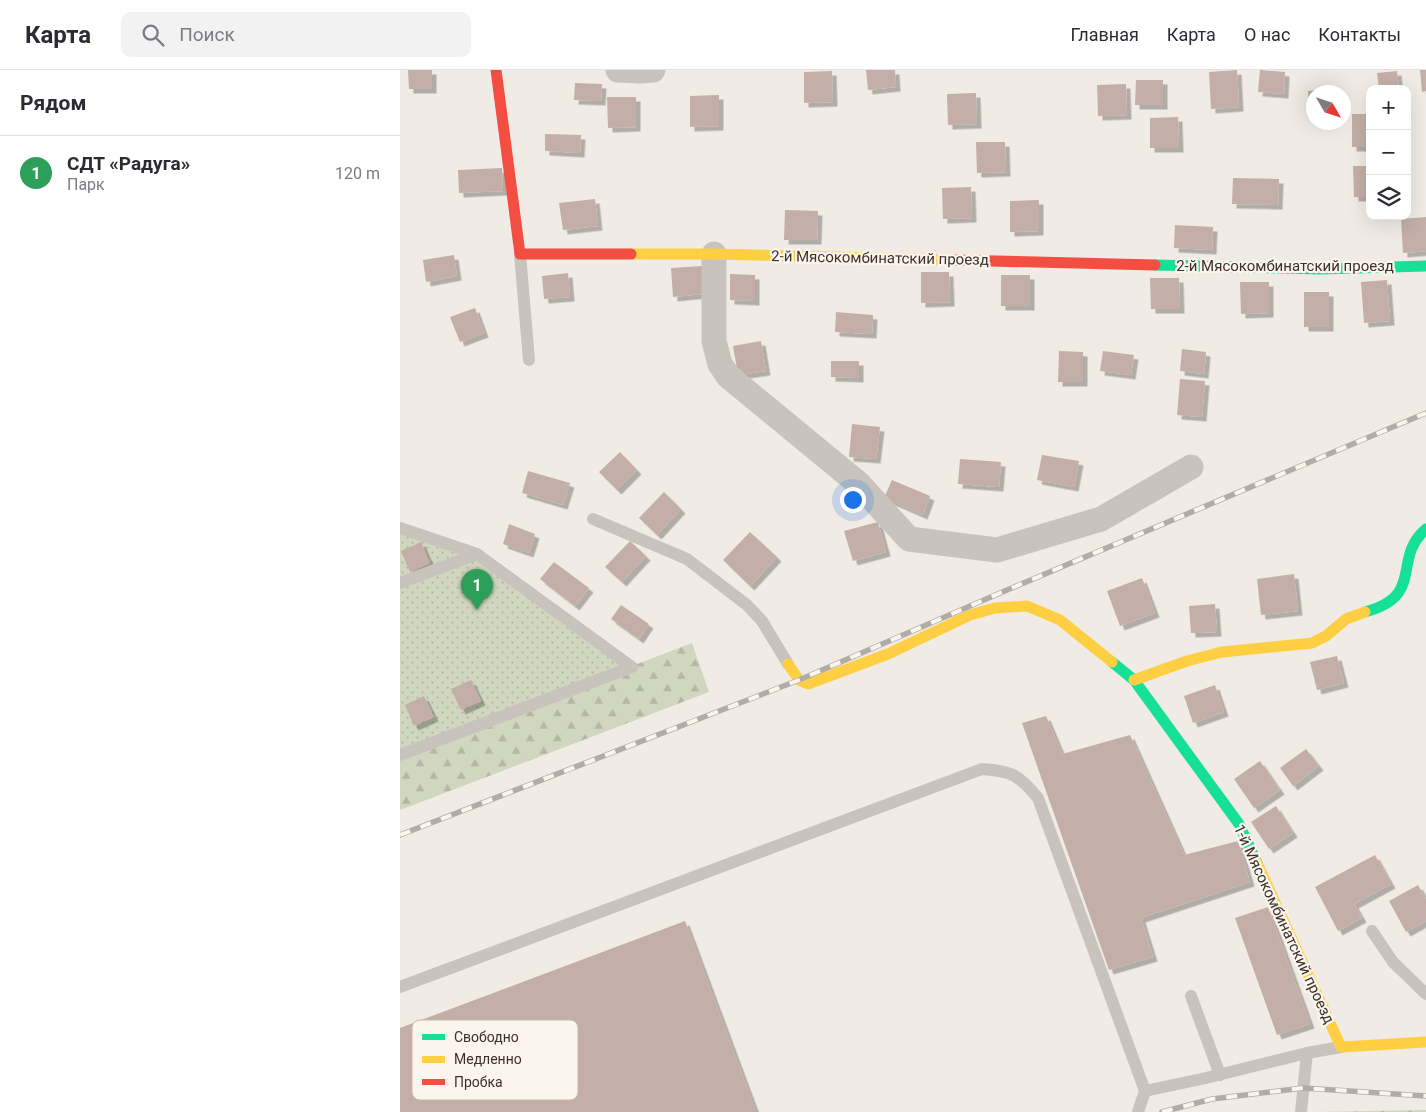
<!DOCTYPE html>
<html lang="ru">
<meta charset="utf-8">
<style>
body{margin:0;font-family:Roboto,sans-serif;background:#f2f2f3;color:#2b2b33}
.controls{position:absolute;right:15px;top:15px;display:grid;overflow:hidden;border-radius:10px;box-shadow:0 5px 20px #0002}
.controls button{width:45px;height:45px;display:grid;place-items:center;padding:0;border:0;border-bottom:1px solid #e1e1e2;background:#fff;color:#2b2b33;font:25px sans-serif}
.compass{position:absolute;left:906px;top:15px;width:45px;height:45px;border-radius:50%;background:#fff;box-shadow:0 5px 20px #0002;rotate:129deg}
.you{position:absolute;left:452px;top:429px;width:18px;height:18px;margin:-12px;border:4px solid #fff;border-radius:50%;background:#1a73e8;box-shadow:0 0 0 8px #1a73e833}
.badge{display:grid;place-items:center;width:32px;height:32px;border-radius:50%;background:#0f766e;color:#fff;font-size:16px;font-weight:700}
.pin{position:absolute;translate:-50% -41px;filter:drop-shadow(0 1px 2px #0008)}
.pin::after{content:'';position:absolute;top:26px;width:18px;height:15px;background:inherit;clip-path:polygon(0 0,100% 0,50% 100%)}
.list{margin:0;padding:0;list-style:none}
h2{display:flex;justify-content:space-between;align-items:center;height:65px;margin:0;padding:0 20px;font-size:21px}
h2 small{font-size:16px;font-weight:400;color:#7c7c81}
.list li{display:grid;grid-template-columns:32px 1fr auto;gap:15px;align-items:center;box-sizing:border-box;height:75px;padding:0 20px;border-top:1px solid #e1e1e2}
.list b{display:block;font-size:19px;white-space:nowrap}
.list p{margin:0;font-size:16px;white-space:nowrap;color:#7c7c81}
.list em{font-size:16px;font-style:normal;color:#7c7c81}
.icon{flex:none;width:28px;height:28px;fill:none;stroke:currentColor;stroke-width:2;stroke-linecap:round;stroke-linejoin:round}
.map{position:relative;flex:none;width:1026px;height:1042px;overflow:hidden}
header{display:flex;align-items:center;gap:30px;box-sizing:border-box;height:70px;padding:0 25px;background:#fff;border-bottom:1px solid #e1e1e2}
header strong{font-size:24px}
nav{display:flex;gap:28px;margin-inline-start:auto;font-size:18px}
.search{width:350px;height:45px;background:#f2f2f3;display:flex;align-items:center;gap:12px;box-sizing:border-box;padding:0 18px;border-radius:10px;color:#7c7c81;font-size:19px}
main{display:flex}
aside{flex:1;background:#fff}
.map>svg:first-child{display:block}
.forest{fill:url(#forest-firs)}
.garden{fill:url(#garden-dots)}
.building{fill:#c3afa7;filter:url(#shadow)}
.lines{fill:none;stroke-linecap:round;stroke-linejoin:round}
.lane{stroke:#c9c3be;stroke-width:12}
.street{stroke:#c9c3be;stroke-width:25}
.fast{stroke:#16e098;stroke-width:11}
.slow{stroke:#ffcf43;stroke-width:11}
.jam{stroke:#f24e42;stroke-width:11}
.rail-casing{stroke:#b1aca8;stroke-width:5.5}
.rail{stroke:#fbf5ee;stroke-width:4;stroke-dasharray:11;stroke-linecap:butt}
.labels{text-anchor:middle;dominant-baseline:central;stroke-width:4.5;stroke-linejoin:round;paint-order:stroke}
.street-label{font-size:15px;fill:#3b302b;stroke:#fbf5ee}
.key{fill:#fbf5ee;stroke:#c1bab4;stroke-width:1}
.key-label{font-size:14px;fill:#3b302b}
</style>
<header>
<strong>Карта</strong>
<div class="search"><svg class="icon" aria-label="search" viewBox="0 0 24 24"><circle cx="10" cy="10" r="6"/><path d="M15 15l6 6"/></svg>Поиск</div>
<nav><a>Главная</a><a>Карта</a><a>О нас</a><a>Контакты</a></nav>
</header>
<main>
<aside>
<h2>Рядом<small></small></h2>
<ul class="list">
<li><span class="badge" style="background:#2e9e5b">1</span><div><b>СДТ «Радуга»</b><p>Парк</p></div><em>120 m</em></li>
</ul>
</aside>
<div class="map">
<svg width="1026" height="1042" viewBox="0 0 1026 1042">
<defs>
<pattern id="forest-firs" width="22" height="20" patternUnits="userSpaceOnUse" patternTransform="scale(1.25)"><rect width="22" height="20" fill="#d1d6bf"/><path d="M5 1l3.5 6h-7zM16 11l3.5 6h-7z" fill="#b4b8a4"/></pattern>
<pattern id="garden-dots" width="8" height="8" patternUnits="userSpaceOnUse" patternTransform="scale(1.25)"><rect width="8" height="8" fill="#d1d6bf"/><path d="M2 2h.1M6 6h.1" fill="none" stroke="#b4b8a4" stroke-width="1.8" stroke-linecap="round"/></pattern>
<filter id="shadow"><feDropShadow dx="4.5" dy="4.5" stdDeviation="0" flood-color="#0004"/></filter>
</defs>
<rect width="100%" height="100%" fill="#f0ebe5"/>
<path class="forest" d="M292,573l17,49 -309,118v-55z
M1026,1040v2h-107z"/>
<path class="garden" d="M0,458l77,26 155,113 -232,88z"/>
<path class="building" d="M8,0h24v19h-23z
M466,0h29l1,17 -28,3z
M837,0l2,37 -28,2 -2,-37z
M860,0l25,2 -1,22 -26,-2z
M1020,0h6v21l-4,1z
M432,1l1,31 -29,1v-31z
M997,1l2,18h-20l-2,-16z
M736,10h27v25h-28z
M175,13l27,1 -1,17 -27,-1z
M726,14l1,31 -29,1 -1,-31z
M933,19v3h-19v27h-5l-1,-28z
M576,23l1,31 -29,1 -1,-31z
M319,25v31l-29,1v-31z
M207,27h29v30l-28,1z
M952,44h18v33h-18z
M778,47l1,31h-29v-30z
M145,64l36,1 -1,18 -35,-2z
M576,72h29l1,30 -29,1z
M953,96h17v31h-16z
M102,98l1,23 -44,2 -1,-23z
M833,108l46,1 -1,26 -46,-1z
M571,117l1,31 -29,1 -1,-31z
M195,129l3,27 -35,4 -4,-27z
M639,130v31l-29,1v-31z
M385,140l33,1 -1,29h-33z
M1026,147v34l-23,2 -2,-34z
M775,155l38,2 -1,23 -38,-2z
M54,185l3,21 -31,6 -3,-22z
M302,196l1,28 -30,3 -2,-29z
M521,202h28l1,30 -29,1z
M168,203l2,24 -26,2 -2,-23z
M330,204l25,1v26l-25,-1z
M601,205h29v31h-29z
M750,208h29l1,31h-29z
M987,210l3,41 -26,2 -3,-41z
M840,212h29v31l-28,1z
M904,222h25v35h-25z
M75,238l9,25 -24,9 -10,-25z
M436,242l37,3 -1,19 -37,-2z
M361,271l5,30 -28,4 -5,-29z
M782,279l24,3 -2,22 -24,-3z
M659,281l24,1v30h-25z
M703,281l31,4 -3,20 -31,-4z
M431,291h28v17l-28,-1z
M780,309l25,2 -3,36 -25,-2z
M452,354l28,3 -4,32 -27,-2z
M220,382l17,18 -20,20 -18,-18z
M642,385l37,6 -5,26 -37,-7z
M560,389l41,3 -2,25 -41,-3z
M128,401l42,12 -7,22 -41,-12z
M492,410l38,16 -7,19 -39,-17z
M264,422l17,17 -24,26 -18,-17z
M478,452l8,30 -33,9 -9,-30z
M109,454l26,10 -6,19 -26,-9z
M350,462l27,25 -27,29 -27,-26z
M230,471l16,15 -24,26 -17,-15z
M21,472l9,21 -20,9 -9,-21z
M154,492l35,26 -14,18 -35,-27z
M894,504l4,37 -37,4 -4,-36z
M742,508l13,35 -35,13 -13,-35z
M815,534l2,28 -26,1 -2,-27z
M221,535l28,19 -10,15 -28,-20z
M937,586l7,27 -27,7 -7,-28z
M71,610l10,21 -20,9 -10,-21z
M815,615l9,27 -31,11 -9,-27z
M24,626l10,21 -20,9 -9,-21z
M646,646l16,38 68,-19 54,120 54,-14 12,41 -109,36 12,39 -44,13 -87,-247z
M906,679l13,17 -26,20 -13,-18z
M860,691l20,29 -26,18 -20,-29z
M876,736l17,27 -24,16 -18,-27z
M975,785l16,29 -37,20 8,14 -24,13 -23,-44z
M1018,815l8,14v22l-20,11 -17,-31z
M868,837l42,117 -33,11 -42,-117z
M285,851l71,191h-356v-84z"/>
<g class="lines">
<path class="lane" d="M120,184l9,106
M193,449l94,40 60,46 15,16 26,43
M0,458l77,26 155,113
M0,513l77,-29
M0,685l232,-88
M972,861l21,31 33,32
M0,917l582,-218c30,2 37,6 56,29l107,293 -7,21
M791,926l29,79
M745,1021l61,-13 101,-25 34,-6
M901,1042l6,-59"/>
<path class="street" d="M218,0l22,1 13,-1
M314,184v87l6,23 8,12 131,108 50,55 88,11 104,-31 90,-52"/>
<path class="fast" d="M755,195l166,4 105,-3
M965,542c61,-16 26,-53 61,-83
M712,592l22,18 105,144 18,39"/>
<path class="slow" d="M231,184h83l238,6
M388,594l11,16 9,4 80,-30 82,-39 25,-7 32,-2 33,14 52,42
M734,610l53,-19 35,-9 90,-9 14,-7 20,-17 19,-7
M857,793l84,184 85,-5"/>
<path class="jam" d="M96,0l24,184h111
M552,190l203,5"/>
<defs>
<path id="rail" d="M0,765l399,-155 215,-93 412,-174
M762,1042l50,-13 91,-11 123,8"/>
</defs>
<use href="#rail" class="rail-casing"/>
<use href="#rail" class="rail"/>
</g>
<g class="labels">
<g class="street-label">
<text transform="translate(480 188) rotate(1)">2-й Мясокомбинатский проезд</text>
<text x="885" y="196">2-й Мясокомбинатский проезд</text>
<text transform="translate(884 854) rotate(65)">1-й Мясокомбинатский проезд</text>
</g>
</g>
<rect x="12" y="950" width="166" height="80" rx="8" class="key"/>
<rect x="22" y="964" width="23" height="6" fill="#16e098"/>
<rect x="22" y="986" width="23" height="7" fill="#ffcf43"/>
<rect x="22" y="1009" width="23" height="6" fill="#f24e42"/>
<g class="key-label">
<text x="54" y="972">Свободно</text>
<text x="54" y="994">Медленно</text>
<text x="54" y="1017">Пробка</text>
</g>
</svg>
<div class="controls">
<button>+</button>
<button>−</button>
<button><svg class="icon" aria-label="layers" viewBox="0 0 24 24"><path d="M12 4l9 5-9 5-9-5zM3 14l9 5 9-5"/></svg></button>
</div>
<svg class="compass" viewBox="-18 -18 36 36"><path d="M0-13l5 13h-10z" fill="#e53935"/><path d="M0 13l5-13h-10z" fill="#7c7c81"/></svg>
<div class="you"></div>
<div class="pin badge" style="left:77px;top:540px;background:#2e9e5b">1</div>
</div>
</main>
